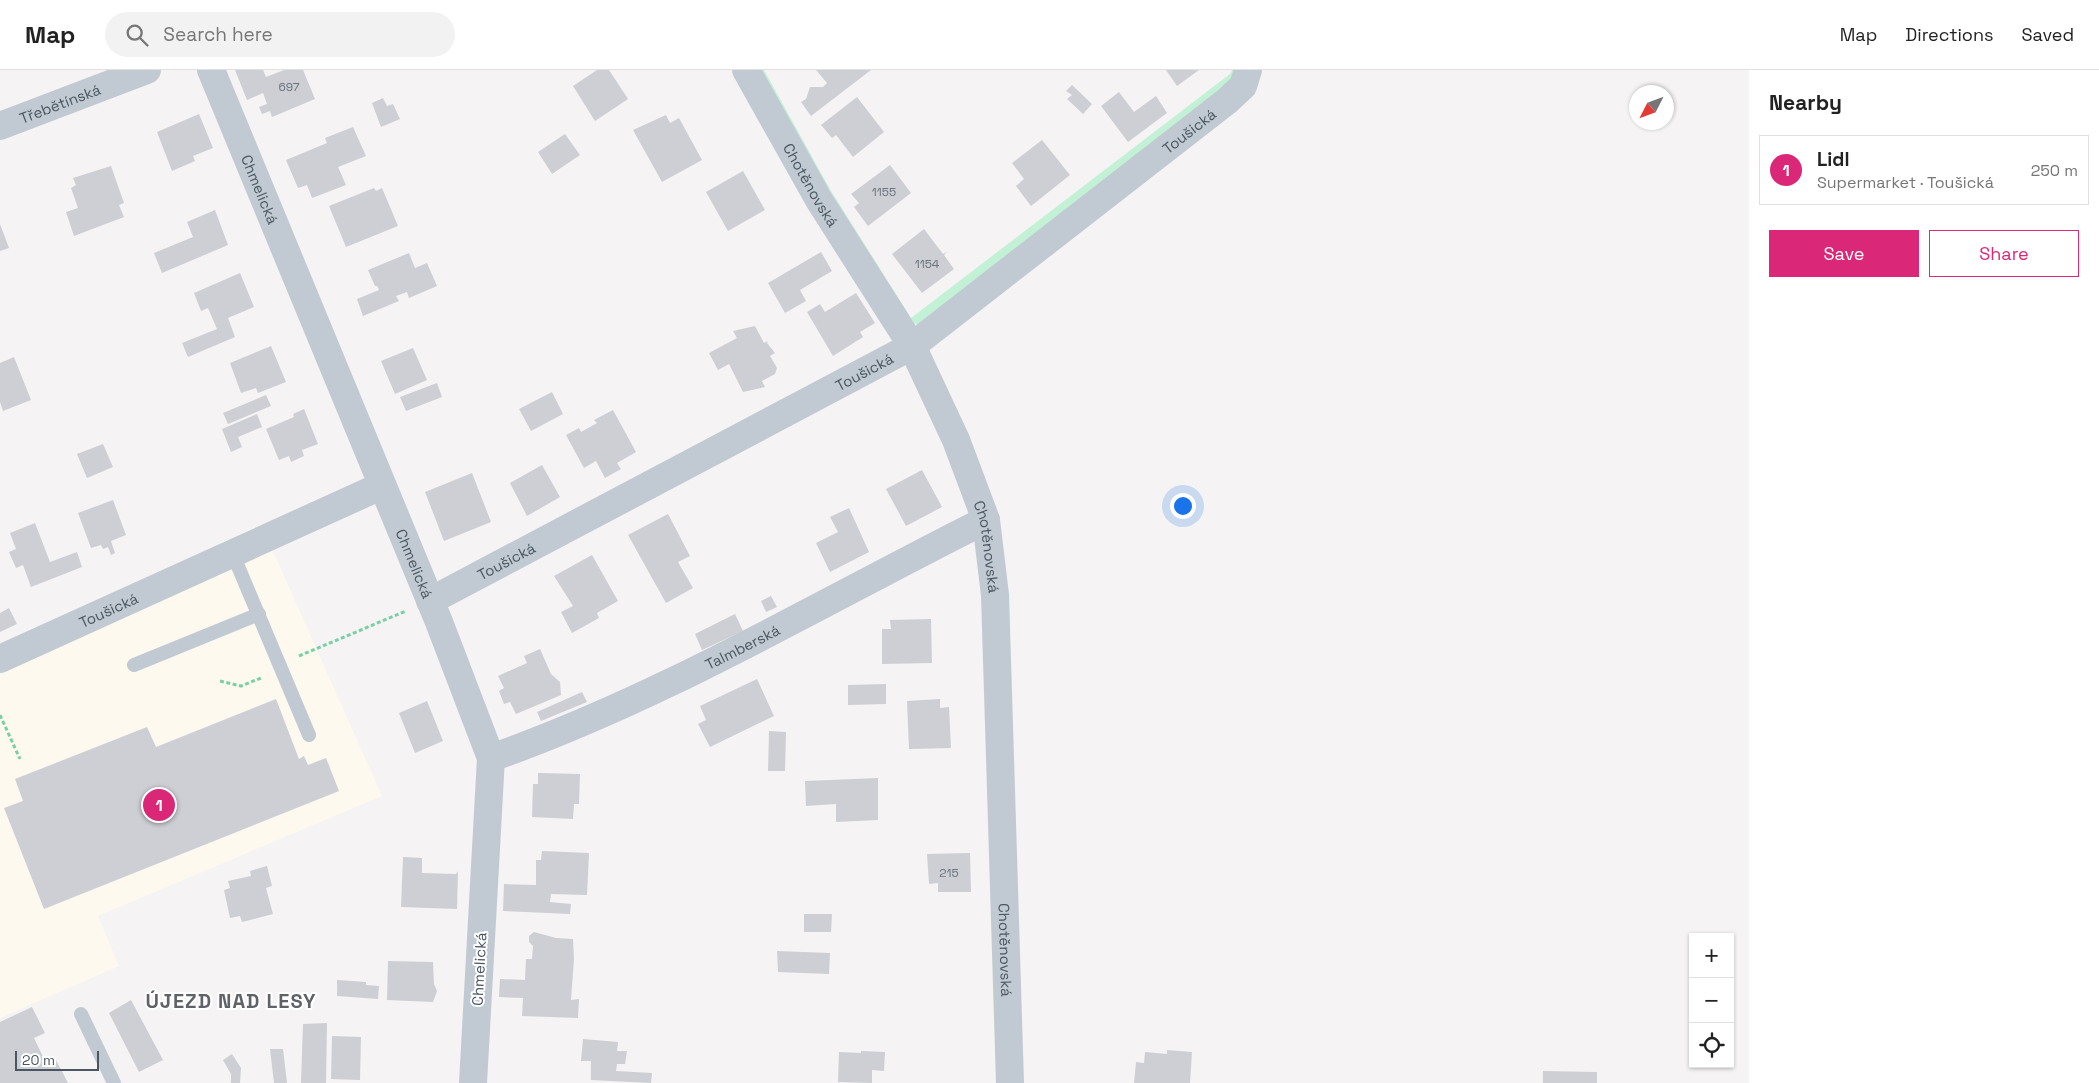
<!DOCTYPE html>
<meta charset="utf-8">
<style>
body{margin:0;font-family:"Space Grotesk",sans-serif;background:#f2f2f2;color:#222}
.controls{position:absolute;right:15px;bottom:15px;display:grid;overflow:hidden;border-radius:0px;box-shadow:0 1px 4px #0004}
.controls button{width:45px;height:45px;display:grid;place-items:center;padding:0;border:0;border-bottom:1px solid #e0e0e0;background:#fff;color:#222;font:25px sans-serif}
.compass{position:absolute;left:1629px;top:15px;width:45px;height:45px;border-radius:50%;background:#fff;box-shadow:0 1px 4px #0004;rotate:228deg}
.scale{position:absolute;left:15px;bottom:12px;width:84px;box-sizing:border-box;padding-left:5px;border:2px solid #4a5661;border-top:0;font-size:14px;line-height:18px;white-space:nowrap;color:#4a5661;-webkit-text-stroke:4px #fff;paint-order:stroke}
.you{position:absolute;left:1182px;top:435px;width:18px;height:18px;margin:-12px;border:4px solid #fff;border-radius:50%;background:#1a73e8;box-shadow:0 0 0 8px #1a73e833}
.badge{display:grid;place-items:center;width:32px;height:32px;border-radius:50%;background:#db2777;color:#fff;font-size:16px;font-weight:700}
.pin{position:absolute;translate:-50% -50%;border:2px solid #fff;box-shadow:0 1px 5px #0006}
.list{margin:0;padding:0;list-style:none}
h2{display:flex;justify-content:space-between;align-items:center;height:65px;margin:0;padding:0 20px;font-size:21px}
h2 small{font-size:16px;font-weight:400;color:#767676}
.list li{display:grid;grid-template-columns:32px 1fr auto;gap:15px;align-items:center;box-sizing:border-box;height:70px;margin:0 10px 10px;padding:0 10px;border:1px solid #e0e0e0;border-radius:0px}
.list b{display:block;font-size:19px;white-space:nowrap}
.list p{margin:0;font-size:16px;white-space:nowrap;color:#767676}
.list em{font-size:16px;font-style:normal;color:#767676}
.actions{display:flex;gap:10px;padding:15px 20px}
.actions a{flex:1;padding:11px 0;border:1px solid #db2777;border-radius:0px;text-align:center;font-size:18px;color:#db2777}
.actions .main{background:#db2777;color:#fff}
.icon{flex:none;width:28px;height:28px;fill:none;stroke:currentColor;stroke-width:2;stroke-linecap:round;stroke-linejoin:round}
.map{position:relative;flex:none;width:1749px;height:1013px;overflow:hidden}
header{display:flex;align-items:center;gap:30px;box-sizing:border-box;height:70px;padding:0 25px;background:#fff;border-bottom:1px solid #e0e0e0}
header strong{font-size:24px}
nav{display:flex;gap:28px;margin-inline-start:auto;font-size:18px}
.search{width:350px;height:45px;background:#f2f2f2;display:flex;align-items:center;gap:12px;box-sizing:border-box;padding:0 18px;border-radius:28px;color:#767676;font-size:19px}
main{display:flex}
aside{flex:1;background:#fff}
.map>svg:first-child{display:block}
.commercial{fill:#fdf9ef}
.green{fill:#c3f1d5}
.building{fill:#cdcfd5}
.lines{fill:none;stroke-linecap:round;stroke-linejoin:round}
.path{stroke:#7ad0a6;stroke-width:3;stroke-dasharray:4 2.5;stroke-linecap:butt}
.service{stroke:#c1cad2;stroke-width:14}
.minor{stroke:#c1cad2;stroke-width:28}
.labels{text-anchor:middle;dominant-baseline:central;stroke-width:4;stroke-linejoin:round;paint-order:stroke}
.number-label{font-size:12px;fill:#6b747e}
.street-label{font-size:15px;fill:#4a5661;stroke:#fff}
.district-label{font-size:20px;font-weight:bold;letter-spacing:1px;fill:#5f6368;stroke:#fff}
</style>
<header>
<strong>Map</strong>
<div class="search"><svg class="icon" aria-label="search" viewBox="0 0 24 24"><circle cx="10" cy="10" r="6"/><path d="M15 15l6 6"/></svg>Search here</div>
<nav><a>Map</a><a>Directions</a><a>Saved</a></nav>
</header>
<main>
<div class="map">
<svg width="1749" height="1013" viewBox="0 0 1749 1013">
<rect width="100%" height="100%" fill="#f5f3f3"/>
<path class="commercial" d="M261,454l121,272 -284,120 21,50 -119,52v-367z"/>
<path class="green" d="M758,0h6l67,121 80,127 319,-244 2,-4h5l-10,16 -308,239 -12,-4z"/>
<path class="building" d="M235,0h28l3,7 18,-7h19l12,29 -43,18 -2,-6 -8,3 -3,-7 8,-3 -4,-11 -16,7z
M597,0h12l19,29 -33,22 -22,-35z
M816,0h55l-60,46 -10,-14 5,-3 4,-12h13l4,-4z
M1166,0h33l-22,16z
M1072,15l20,19 -9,10 -16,-15 5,-4 -6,-4z
M1119,22l15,20 22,-16 11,17 -39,29 -27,-36z
M857,27l27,35 -31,25 -17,-22 -4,3 -11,-13z
M383,28l4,8 6,-2 7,15 -19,8 -9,-24z
M199,44l14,34 -20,8 2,5 -23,10 -15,-39z
M666,45l4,8 9,-5 23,42 -40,22 -29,-52z
M353,57l13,29 -28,11 8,18 -34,13 -5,-13 -9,3 -12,-28 41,-17 -2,-5z
M565,64l15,21 -28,19 -14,-22z
M1042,70l28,35 -39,31 -15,-20 8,-7 -12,-16z
M890,95l21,28 -43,33 -14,-19 5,-4 -8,-9z
M111,96l13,37 -5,2 5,12 -50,19 -8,-24 12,-4 -7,-20 5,-3 -3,-7z
M743,101l22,39 -37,21 -22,-39z
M374,118l2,3 6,-3 16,38 -52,21 -17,-41z
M215,140l13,35 -66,28 -8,-20 39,-16 -6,-15z
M0,154l9,24 -9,3z
M924,159l19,25 4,-2 -3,3 10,14 -32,24 -30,-39z
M821,182l11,19 -32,19 6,11 -21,12 -17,-30z
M409,183l6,15 12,-5 10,23 -28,12 -2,-6 -11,4 3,5 -36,15 -6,-17 22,-9 -2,-4h-2l-7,-16z
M240,203l14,34 -26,11 7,19 -47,20 -6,-14 35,-14 -9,-21 -7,3 -7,-18z
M856,223l19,30 -15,9 3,5 -30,19 -26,-44 13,-8 5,8z
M755,256l9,17 4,-2 -1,2 8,10 -5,3 7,12 -2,6 -13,7 3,6 -22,5 -14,-28 -11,6 -9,-17 28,-15 -4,-7z
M271,276l15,36 -28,11 -2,-5 -15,5 -11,-30z
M413,278l14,32 -32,14 -14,-33z
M14,287l17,43 -28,11 -3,-9v-39z
M437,313l5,14 -36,14 -6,-14z
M552,322l11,22 -32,17 -12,-22z
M266,325l5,11 -43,18 -5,-11z
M304,339l14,35 -16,6 2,6 -13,6 -2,-6 -10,4 -13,-31 28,-12 -1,-3z
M613,340l23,42 -19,11 4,6 -16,9 -9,-17 -12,7 -18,-33 13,-7 2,4 16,-9 -3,-3z
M257,344l5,13 -24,10 4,10 -11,5 -9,-23z
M103,374l10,23 -26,11 -10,-24z
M542,395l18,32 -33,19 -17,-33z
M922,400l20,37 -36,19 -20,-37z
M472,403l19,49 -47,19 -19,-49z
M113,430l13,35 -15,6 4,12 -4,2 -3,-8 -5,2 -2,-4 -10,3 -13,-35z
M849,438l20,44 -39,20 -14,-29 22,-11 -8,-15z
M668,444l22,42 -12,6 15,26 -27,15 -38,-68z
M35,453l15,39 27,-10 5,15 -51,20 -8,-22 -7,3 -7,-16 7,-3 -6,-16z
M592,485l26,46 -21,12 2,5 -27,15 -11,-21 12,-6 -19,-30z
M771,526l6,11 -11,5 -5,-11z
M9,538l8,16 -17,8v-19z
M735,544l8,17 -41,19 -7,-16z
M931,549l1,44 -50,1v-35h9l-1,-9z
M540,579l11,25 9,8 1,13 -45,19 -6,-12 -6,2 -5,-13 5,-3 -6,-12 29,-13 -3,-7z
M757,609l17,37 -64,31 -12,-23 8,-4 -6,-14z
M886,614v20l-38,1v-20z
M582,622l5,10 -46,19 -4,-9z
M276,629l23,60 5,-3 4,9 18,-7 13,33 -295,118 -40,-101 19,-7 -8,-22 132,-52 9,20z
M940,629v9l9,-1 2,41 -42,1 -2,-48z
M427,631l16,40 -28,12 -16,-40z
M769,661l17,1 -1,39h-17z
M538,703l42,1 -1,30h-5l-1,15 -41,-2 1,-33h5z
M878,708v42l-42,2v-18l-30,2 -1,-25z
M542,781l47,2 -2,42 -36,-1 -1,8 21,2 -1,10 -67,-3 1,-27 32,1v-25h5z
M970,783l1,39h-33v-9l-9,1 -2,-30z
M403,787l19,1v15l34,1 2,-3 -1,38 -56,-2z
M267,796l5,20 -6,2 7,26 -31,8 -2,-6 -10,2 -6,-28 6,-2 -2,-7 23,-5 -1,-5z
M804,844h28l-1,18h-27z
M534,862l22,6 17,1 1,20 -3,41 8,-1 -1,19 -56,-2 1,-18 -24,-1 1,-18 25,1 1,-21h6l1,-13 -4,-4v-6z
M777,881l53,2 -1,21 -51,-2z
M388,891l45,1 1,22 3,7 -4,11 -46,-2z
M337,910l29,2v3l13,1 -1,13 -41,-3z
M131,930l32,60 -24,12 -30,-59z
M32,937l13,26 -11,5 12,25 9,-5 13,25h-68v-61z
M327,953l-1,60h-25l2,-59z
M332,966l29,1 -1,43 -29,-1z
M583,969l35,3 -1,9h10l-2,13h-8l-1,7 36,2 -1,10 -60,-3v-19h-10z
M270,979h13l4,34h-13z
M1167,980l25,2 -2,31h-56l2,-21 8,1 1,-11 22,2z
M861,981l24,1 -1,19 -12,-1v13l-34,-1 1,-30 22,1z
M232,984l9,14 -1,15h-9v-9l-8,-14z
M1543,1001l54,1v11h-54z"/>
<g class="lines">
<path class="path" d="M299,586l107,-45
M220,611l21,5 20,-8
M0,645l20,44"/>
<path class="service" d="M232,482l77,183
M134,595l125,-51
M81,944l33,69"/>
<g class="minor">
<path id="s1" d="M211,0l228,552 52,136 -18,325"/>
<path id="s2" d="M746,0l73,130 93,146 44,94 30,80 9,75 15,488"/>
<path id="s3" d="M0,56l147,-56"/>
<path id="s4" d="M430,531l482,-255 315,-245 16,-15 5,-16"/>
<path id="s5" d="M0,589l381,-173"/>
<path id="s6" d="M491,688c173,-61 331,-156 495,-238"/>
</g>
</g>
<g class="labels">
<g class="number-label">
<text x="289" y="17">697</text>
<text x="884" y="122">1155</text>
<text x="927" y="194">1154</text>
<text x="949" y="803">215</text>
</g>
<g class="street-label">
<text stroke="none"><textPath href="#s3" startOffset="64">Třebětínská</textPath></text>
<text stroke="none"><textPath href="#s4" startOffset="896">Toušická</textPath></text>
<text stroke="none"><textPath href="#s2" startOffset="132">Chotěnovská</textPath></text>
<text stroke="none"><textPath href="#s1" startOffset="129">Chmelická</textPath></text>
<text stroke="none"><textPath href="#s4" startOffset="491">Toušická</textPath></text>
<text stroke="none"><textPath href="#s2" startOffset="538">Chotěnovská</textPath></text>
<text stroke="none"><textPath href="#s4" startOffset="86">Toušická</textPath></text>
<text stroke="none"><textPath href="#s1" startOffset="534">Chmelická</textPath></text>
<text stroke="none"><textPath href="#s5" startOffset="119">Toušická</textPath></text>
<text stroke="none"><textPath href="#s6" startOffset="275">Talmberská</textPath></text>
<text stroke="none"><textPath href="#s2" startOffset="942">Chotěnovská</textPath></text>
<text transform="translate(479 899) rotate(-87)">Chmelická</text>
</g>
<g class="district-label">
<text x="231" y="931">ÚJEZD NAD LESY</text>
</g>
</g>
</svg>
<div class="controls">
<button>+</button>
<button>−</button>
<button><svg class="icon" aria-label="locate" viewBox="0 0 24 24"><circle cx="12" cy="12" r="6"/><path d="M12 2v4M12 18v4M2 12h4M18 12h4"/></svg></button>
</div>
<svg class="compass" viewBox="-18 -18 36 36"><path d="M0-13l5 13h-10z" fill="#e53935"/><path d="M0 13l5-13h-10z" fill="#767676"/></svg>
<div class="scale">20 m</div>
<div class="you"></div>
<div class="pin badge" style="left:159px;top:735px">1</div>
</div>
<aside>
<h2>Nearby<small></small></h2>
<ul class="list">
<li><span class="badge">1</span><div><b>Lidl</b><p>Supermarket · Toušická</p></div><em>250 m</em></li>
</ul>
<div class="actions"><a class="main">Save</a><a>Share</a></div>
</aside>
</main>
